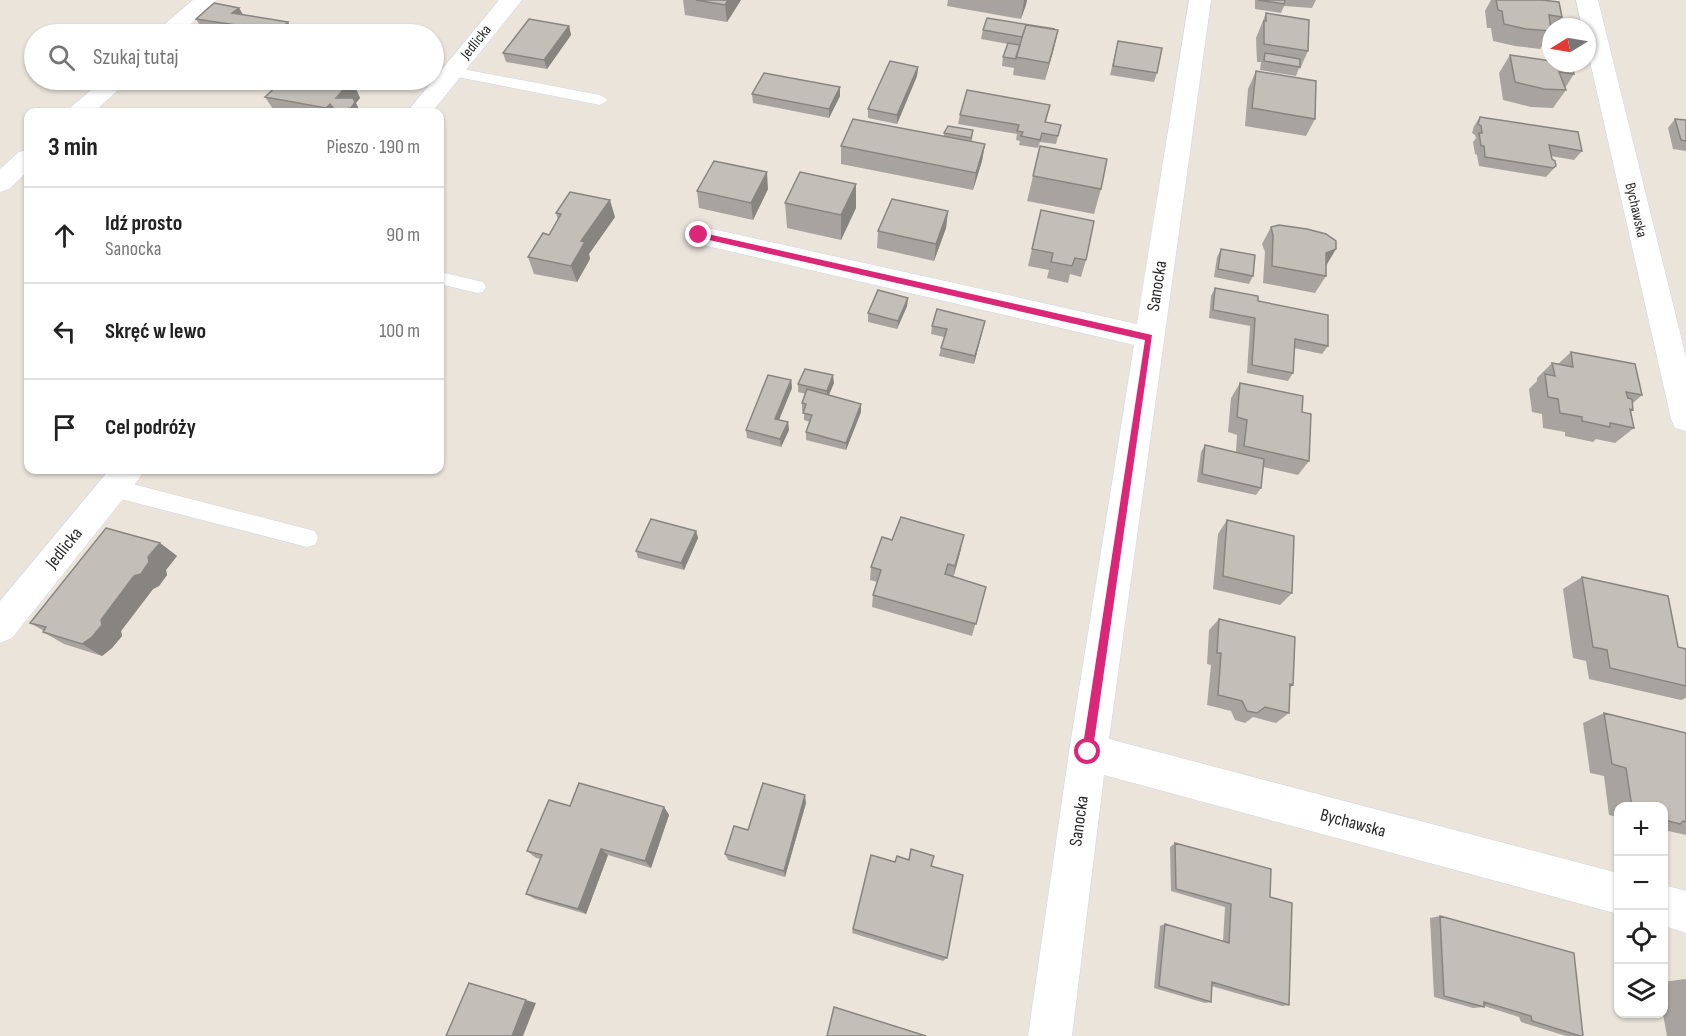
<!DOCTYPE html>
<html lang="pl">
<meta charset="utf-8">
<style>
body{margin:0;font-family:"Sofia Sans Condensed",sans-serif;background:#f2f2f2;color:#222}
.controls{position:absolute;right:18px;bottom:18px;display:grid;overflow:hidden;border-radius:12px;box-shadow:0 2px 4px #0004}
.controls button{width:54px;height:54px;display:grid;place-items:center;padding:0;border:0;border-bottom:2px solid #e0e0e0;background:#fff;color:#222;font:30px sans-serif}
.compass{position:absolute;left:1542px;top:18px;width:54px;height:54px;border-radius:50%;background:#fff;box-shadow:0 2px 4px #0004;rotate:259deg}
.stop{position:absolute;width:18px;height:18px;margin:-14px;border:4px solid #db2777;border-radius:50%;background:#fff}
.stop.end{background:#db2777;border-color:#fff;box-shadow:0 2px 6px #0008}
.list{margin:0;padding:0;list-style:none}
h2{display:flex;justify-content:space-between;align-items:center;height:78px;margin:0;padding:0 24px;font-size:26px}
h2 small{font-size:20px;font-weight:400;color:#767676}
.list li{display:grid;grid-template-columns:39px 1fr auto;gap:18px;align-items:center;box-sizing:border-box;height:96px;padding:0 24px;border-top:2px solid #e0e0e0}
.list b{display:block;font-size:22px;white-space:nowrap}
.list p{margin:0;font-size:20px;white-space:nowrap;color:#767676}
.list em{font-size:20px;font-style:normal;color:#767676}
.icon{flex:none;width:33px;height:33px;fill:none;stroke:currentColor;stroke-width:2;stroke-linecap:round;stroke-linejoin:round}
.map{position:relative;flex:none;width:1686px;height:1036px;overflow:hidden}
.search{position:absolute;background:#fff;box-shadow:0 2px 4px #0004;left:24px;top:24px;width:420px;height:66px;display:flex;align-items:center;gap:15px;box-sizing:border-box;padding:0 21px;border-radius:33px;color:#767676;font-size:22px}
.panel{position:absolute;background:#fff;box-shadow:0 2px 4px #0004;left:24px;top:108px;width:420px;height:366px;border-radius:12px}
.map>svg:first-child{display:block}
.lines{fill:none;stroke-linecap:round;stroke-linejoin:round}
.lane-casing{stroke:#d1d4e2;stroke-width:1}
.street-casing{stroke:#d1d4e2;stroke-width:1}
.lane{fill:#fff;fill-rule:evenodd}
.street{fill:#fff;fill-rule:evenodd}
.wall{fill:#a8a39e}
.shaded-wall{fill:#888581}
.building{fill:#c3beb8;stroke:#888581;stroke-width:1.5}
.route{fill:#db2777}
.labels{text-anchor:middle;dominant-baseline:central;stroke-width:6;stroke-linejoin:round;paint-order:stroke}
.far-street-label{font-size:15px;fill:#292929;stroke:#fff}
.street-label{font-size:18px;fill:#292929;stroke:#fff}
</style>
<div class="map">
<svg width="1686" height="1036" viewBox="0 0 1686 1036">
<rect width="100%" height="100%" fill="#ebe4db"/>
<g class="lines">
<defs>
<path id="lane" d="M452,67l148,28 8,5 -8,5 -153,-30 -2,-3z
M440,272l43,10 3,5 -3,5 -6,1 -37,-9z
M113,479l194,50 8,2 3,7 -3,7 -8,2 -194,-50 -7,-3 -3,-6 3,-6z"/>
<path id="street" d="M193,0h24l-37,34h-24l3,-5z
M499,0h23l-90,112h-25z
M1189,0h22l-102,739 509,134v41l-514,-139 -32,261h-44l41,-284 65,-407 -435,-101 -10,-2 -3,-7 3,-7 10,-2 438,98z
M1576,0h22l88,357v74l-11,-3 -4,-9 -84,-371v-21h-5z
M103,80h26l-35,32h-26l3,-5z
M28,150v21l-19,18 -9,3v-23l19,-17z
M109,470h35l-5,9 -127,159 -12,5v-42z
M1664,885l22,6v42l-22,-7z"/>
</defs>
<use href="#lane" class="lane-casing"/>
<use href="#street" class="street-casing"/>
<use href="#lane" class="lane"/>
<use href="#street" class="street"/>
</g>
<path class="wall" d="M683,0h58l-14,22 -42,-7z
M948,0h79l-6,19 -74,-13z
M1255,0h61l-4,8 -28,-2 -3,7 -26,-4z
M1491,0h51l20,17 -7,10h-4v6l-11,16 -25,-3 -22,-5 -2,-13h-4l-2,-17z
M239,8l4,7 52,19h-90l-9,-15z
M1266,13l42,38 -8,18 -1,-1 -3,8 -36,-6 1,-8h-4l-1,-24z
M569,26l2,9 -24,34 -41,-7 -3,-9z
M983,30h75l-4,18 -9,32 -32,-5 1,-7 -12,-2 1,-9 5,-13 -27,-5z
M1118,41l39,32 -3,9 -44,-7z
M1510,55l64,19 -9,14 1,2 -13,18 -22,-1 -28,-7 -4,-27z
M918,67l-1,9 -20,48 -29,-6v-9z
M1256,71l59,48 -9,17 -61,-10 3,-37z
M216,80h42l-7,6z
M352,80l8,18 -4,5 4,9h-85l-10,-15z
M840,87v9l-11,22 -76,-15 -1,-9z
M1048,114l-2,8 15,3 -5,19 -16,-2 -2,6 -19,-3 1,-4 -4,-1 1,-6 -59,-10 2,-9z
M1480,117l102,34 -8,9 -23,-4 1,3 4,7 -10,11 -67,-11 -2,-11 -2,-1 -2,-12 3,-4 -1,-3 -3,-2 2,-7z
M1675,119l11,1v31l-13,-2 -5,-21z
M973,130l-1,11 13,3 -3,17 -9,29 -132,-26v-18l103,-10v-3z
M1033,176l68,13 -7,25 -67,-13z
M768,189l-15,31 -54,-12 -2,-17z
M785,203l71,5 -15,32 -54,-12z
M1041,210l45,50 -5,17 -11,-3 -2,9 -21,-5 2,-8 -21,-4z
M948,211l-2,17 -12,33 -57,-13 1,-17z
M556,213l59,4 -26,37 1,5 -13,23 -43,-8 -6,-17 21,-22 9,-15z
M1271,227l55,39v10l-11,17 -52,-10 2,-31 -3,-8z
M1221,249l32,27 -4,8 -35,-7 3,-20z
M1215,288l43,13 70,45 -6,8 -28,-6 -1,25 -5,8 -41,-8 3,-47 -41,-8 2,-22z
M908,298l-1,8 -10,23 -29,-7v-9z
M932,326l51,3 -9,35 -35,-8 2,-8 3,-11 -13,-3z
M1571,352l71,43 -10,9 1,6 -2,2 3,16 -19,15 -19,-4 -3,3 -28,-6v-4l-22,-4 -1,-14 -10,-2 -3,-23 8,-8v-3l15,-15 6,1z
M791,380l1,8 -13,32 9,2 1,8 -8,17 -34,-9 -1,-8z
M834,383l-5,12 32,9v8l-15,38 -40,-10v-8l4,-10 -6,-2v-9h-2v-8l4,-9 -8,-2v-8z
M1240,383l62,29 7,49 -11,14 -35,-8 -2,21 -5,7 -59,-13 4,-30 4,-7 31,7 1,-17 -9,-3 3,-34z
M1227,520l65,73 -12,12 -67,-16 5,-55z
M696,531l2,7 -14,32 -46,-12 -2,-7z
M892,540l69,9 -8,28 33,10 -14,49 -100,-29 1,-12 4,-13 -7,-2 1,-13z
M160,543l17,13 -11,14 1,5 -8,11 -6,3 -32,42 1,5 -10,12 -10,8 -38,-12 -21,-12 1,-1 -14,-8z
M1582,577l104,109v12l-5,2 -92,-21 -3,-18 -13,-3 -10,-69z
M1219,619l74,66 -3,3 -1,25 -13,10 -23,-6 -8,6 -10,-3 -4,-9 -24,-6 4,-40 -4,-1 2,-34z
M1604,713l82,20v102l-22,-5v-23h-46v10l-9,-2 -5,-39 -14,-3 -7,-50z
M806,803l-21,74 -57,-17 -3,-6 23,-24z
M570,806l94,1 5,8 -18,53 -43,-13 -22,59 -51,-15 -9,-5 15,-35 -5,-1 -9,-7z
M1175,843l95,54 19,108 -7,1 -71,-20v16l-6,1 -51,-15 6,-62 5,-2 58,17 2,-34 -54,-16 -1,-44z
M911,849l20,17 16,92 -4,3 -91,-28 1,-4 42,-67 13,-2z
M1440,916l143,120h-17l-45,-14 -2,-5 -35,-11v1l-11,1 -39,-11 -4,-79z
M1685,979l1,1v56h-19l-4,-22 1,-32z"/>
<path class="shaded-wall" d="M728,0h13l-14,22 -2,-17z
M1024,0h3l-1,5 -5,14z
M239,8l10,17 -17,-12z
M288,22l7,12h-20z
M569,26l2,9 -24,34 -3,-9z
M1058,30l-4,18 -9,32 4,-17z
M918,67l-1,9 -20,48v-9z
M247,80h11l-7,6z
M352,80l8,18 -4,5 4,9h-17l-7,-14z
M840,87v9l-11,22v-9z
M330,104l4,8h-6l-2,-4z
M985,144l-3,17 -9,29 3,-17z
M767,172l1,17 -15,31 -2,-17z
M856,184v24l-15,32v-25z
M610,200l5,17 -26,37 1,5 -13,23 -6,-16 10,-25z
M948,211l-2,17 -12,33 2,-17z
M1336,249l-10,17 -10,4 10,-17z
M908,298l-1,8 -10,23 1,-8z
M985,321l-2,8 -9,35 1,-8z
M833,375l1,8 -7,16v-8z
M791,380l1,8 -16,39 -1,-8z
M861,404v8l-15,38v-7z
M788,422l1,8 -8,17 -1,-8z
M696,531l2,7 -14,32 -3,-7z
M964,535l-3,14 -8,30 2,-13z
M160,543l17,13 -11,14 1,5 -8,11 -6,3 -32,42 1,5 -10,12 -10,8 -20,-12z
M805,795l1,8 -21,74 -1,-6z
M664,807l5,8 -18,53 -6,-7z
M601,849l7,6 -22,59 -8,-5z
M469,983l67,20 -13,33h-11z"/>
<path class="building" d="M696,0h32l-3,5z
M1258,0h27l-1,4z
M1496,0h46l17,2 3,15 -13,-2 2,16 -25,-2 -22,-5 -2,-13 -4,-1z
M214,3l25,5 -7,5 56,9 -13,12h-49l10,-9 -40,-6z
M1266,13l43,7 -1,31 -44,-7v-23h2z
M987,18l68,11 -29,-4 -4,12 -39,-7z
M529,19l40,7 -25,34 -41,-7z
M1026,25l32,5 -9,33 -33,-6z
M1118,41l44,7 -5,25 -44,-7z
M1008,43l12,2 -4,14 -13,-2z
M1265,53l35,6v8l-36,-6z
M1510,55l41,6v2h12l9,1 2,10 -15,-2 7,18 -22,-1 -29,-7z
M890,61l28,6 -21,48 -29,-6z
M1256,71l60,10 -1,38 -63,-11z
M764,73l76,14 -11,22 -77,-15z
M283,80h69l-16,18h17l2,4 -4,6 -9,2 -8,-1 -4,-5 -4,4 -61,-11z
M967,90l83,15 -5,17 16,3 -3,11 -16,-3 -2,7 -19,-4 2,-4 -6,-1 2,-6 -59,-10z
M1480,117l98,15 4,19 -33,-6 3,14 3,2 1,5 -3,2 -68,-11 -1,-11h-3l-2,-13h3l-1,-7 -3,-2z
M853,119l132,25 -9,29 -135,-27z
M1675,119l11,1v21l-5,-1z
M948,126l25,4 -2,8 -27,-5z
M1040,146l67,13 -6,30 -68,-13z
M714,161l53,11 -16,31 -54,-12z
M800,172l56,12 -15,31 -56,-12z
M570,192l40,8 -29,41 4,1 -14,24 -43,-9 15,-24 6,2 12,-21 -5,-1z
M892,199l56,12 -12,33 -58,-13z
M1041,210l53,11 -8,39 -11,-2 -3,8 -21,-4 2,-9 -21,-4z
M1279,225l28,4 19,5 10,7v8l-10,4v23l-54,-10 1,-31 -2,-8z
M1221,249l34,6 -2,21 -35,-7z
M1215,288l43,8v5l70,14v31l-33,-7 -2,34 -41,-8 3,-47 -42,-8z
M878,290l30,8 -10,23 -30,-8z
M937,309l48,12 -10,35 -34,-8 6,-19 -15,-3z
M1571,352l64,12 7,31 -16,-3 2,6 4,1 1,11 -3,-1 4,19 -24,-5v4l-28,-6v-4l-22,-4 -2,-14 -10,-2 -3,-23 10,2 -3,-13 21,4z
M805,369l28,6 -6,16 -29,-7z
M768,375l23,5 -16,39 13,3 -8,17 -34,-9z
M1240,383l63,13 -1,16 9,2 -2,47 -65,-15 3,-26 -10,-3z
M807,389l54,15 -15,39 -40,-11 6,-17 -9,-2 3,-9 -4,-1z
M1205,445l59,14 -3,29 -59,-14z
M901,517l63,18 -9,31 -7,-2 -3,10 41,13 -10,37 -103,-29 8,-25 -10,-3 11,-30 10,3z
M651,519l45,12 -15,32 -45,-12z
M1227,520l67,16 -2,57 -69,-17z
M106,528l54,15 -12,14 1,5 -8,12 -7,2 -33,44 1,5 -10,12 -10,7 -39,-12 3,-5 -16,-4z
M1582,577l86,19 10,51 8,2v37l-76,-18 -3,-18 -14,-3z
M1219,619l76,18 -2,48 -3,-1 -1,29 -24,-6 -8,6 -10,-2 -5,-10 -24,-6 3,-42h-4z
M1604,713l82,20v89l-3,-1 -3,3 -16,-4v-13h-32l-6,-39 -14,-4z
M579,783l85,24 -19,54 -44,-12 -23,60 -52,-15 16,-39 -15,-4 22,-51 21,6z
M763,783l42,12 -21,76 -59,-17 9,-28 14,4z
M1175,843l96,26 -1,28 22,6 -3,102 -77,-23 -1,20 -52,-16 6,-62 64,19 2,-39 -55,-15z
M911,849l23,7 -3,10 32,9 -16,83 -94,-29 18,-74 24,7 2,-6 12,4z
M1440,916l134,37 9,83h-3l-48,-15 -1,-5 -47,-14v5l-40,-11z
M469,983l57,17 -14,36h-66z
M834,1007l92,29h-99z"/>
<path class="route" d="M699,232l453,103 -60,421 -4,1 -6,-5 63,-412 -449,-103 -1,-2z"/>
<g class="labels">
<g class="far-street-label">
<text transform="translate(476 42) rotate(-51)">Jedlicka</text>
<text transform="translate(1636 210) rotate(77)">Bychawska</text>
</g>
<g class="street-label">
<text transform="translate(1157 286) rotate(-81)">Sanocka</text>
<text transform="translate(64 548) rotate(-51)">Jedlicka</text>
<text transform="translate(1079 821) rotate(-82)">Sanocka</text>
<text transform="translate(1353 823) rotate(15)">Bychawska</text>
</g>
</g>
</svg>
<div class="controls">
<button>+</button>
<button>−</button>
<button><svg class="icon" aria-label="locate" viewBox="0 0 24 24"><circle cx="12" cy="12" r="6"/><path d="M12 2v4M12 18v4M2 12h4M18 12h4"/></svg></button>
<button><svg class="icon" aria-label="layers" viewBox="0 0 24 24"><path d="M12 4l9 5-9 5-9-5zM3 14l9 5 9-5"/></svg></button>
</div>
<svg class="compass" viewBox="-18 -18 36 36"><path d="M0-13l5 13h-10z" fill="#e53935"/><path d="M0 13l5-13h-10z" fill="#767676"/></svg>
<div class="stop" style="left:1088px;top:752px"></div>
<div class="stop end" style="left:699px;top:235px"></div>
<div class="search"><svg class="icon" aria-label="search" viewBox="0 0 24 24"><circle cx="10" cy="10" r="6"/><path d="M15 15l6 6"/></svg>Szukaj tutaj</div>
<section class="panel">
<h2>3 min<small>Pieszo · 190 m</small></h2>
<ul class="list">
<li><svg class="icon" aria-label="ahead" viewBox="0 0 24 24"><path d="M12 20V5M6 11l6-6 6 6"/></svg><div><b>Idź prosto</b><p>Sanocka</p></div><em>90 m</em></li>
<li><svg class="icon" aria-label="left" viewBox="0 0 24 24"><path d="M17 20v-9H6M10 6l-5 5 5 5"/></svg><div><b>Skręć w lewo</b></div><em>100 m</em></li>
<li><svg class="icon" aria-label="arrive" viewBox="0 0 24 24"><path d="M6 21V4h12l-3 4 3 4H6"/></svg><div><b>Cel podróży</b></div></li>
</ul>
</section>
</div>
